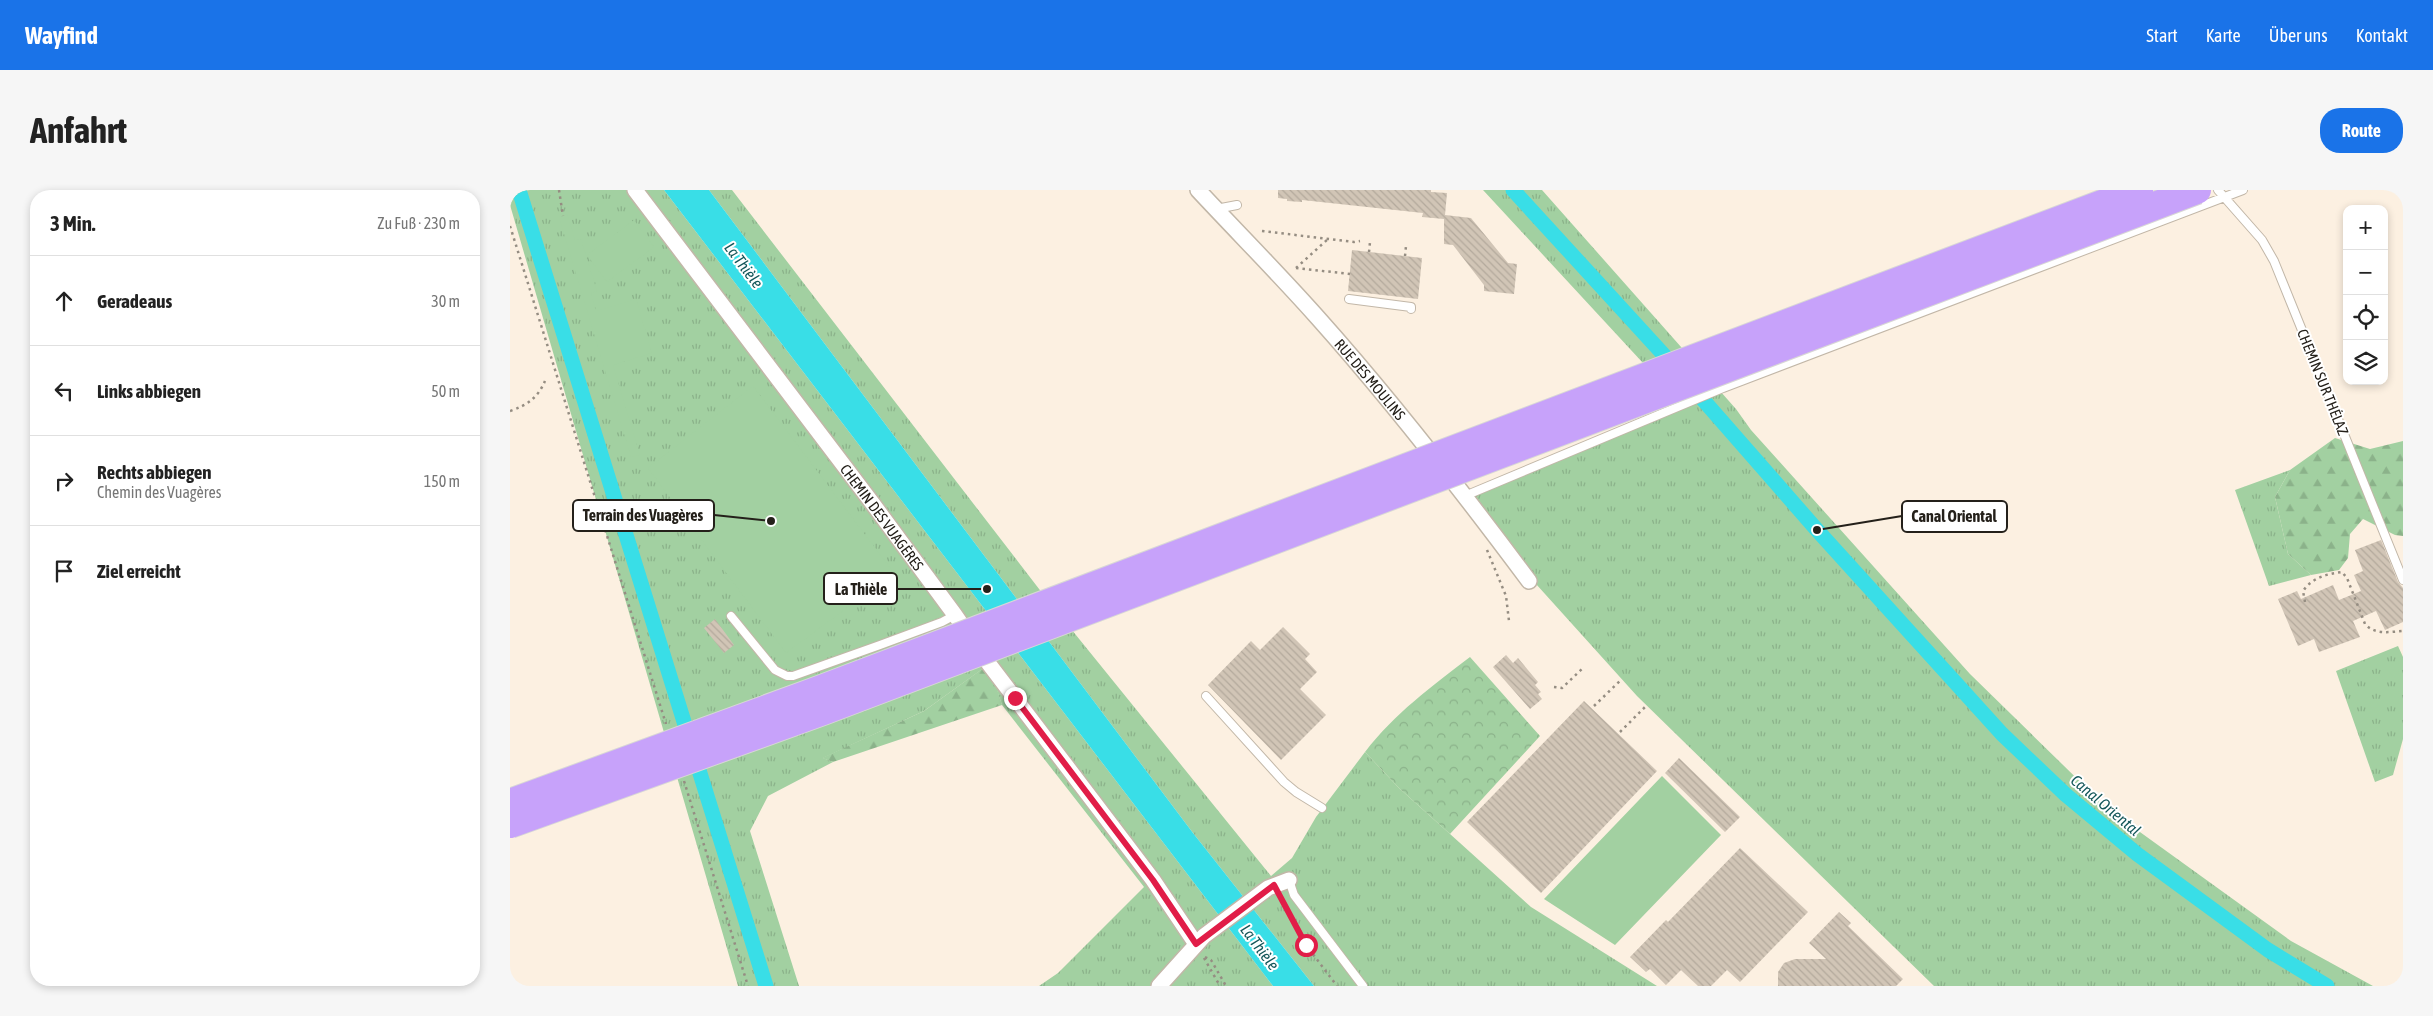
<!DOCTYPE html>
<html lang="de">
<meta charset="utf-8">
<style>
body{margin:0;font-family:"Asap Condensed",sans-serif;background:#f6f6f6;color:#222}
.controls{position:absolute;right:15px;top:15px;display:grid;overflow:hidden;border-radius:10px;box-shadow:0 2px 8px #0003}
.controls button{width:45px;height:45px;display:grid;place-items:center;padding:0;border:0;border-bottom:1px solid #e0e0e0;background:#fff;color:#222;font:25px sans-serif}
.stop{position:absolute;width:15px;height:15px;margin:-11px;border:4px solid #e11d48;border-radius:50%;background:#fff}
.stop.end{background:#e11d48;border-color:#fff;box-shadow:0 1px 5px #0008}
.list{margin:0;padding:0;list-style:none}
h2{display:flex;justify-content:space-between;align-items:center;height:65px;margin:0;padding:0 20px;font-size:21px}
h2 small{font-size:16px;font-weight:400;color:#767676}
.list li{display:grid;grid-template-columns:32px 1fr auto;gap:15px;align-items:center;box-sizing:border-box;height:90px;padding:0 20px;border-top:1px solid #e0e0e0}
.list b{display:block;font-size:19px;white-space:nowrap}
.list p{margin:0;font-size:16px;white-space:nowrap;color:#767676}
.list em{font-size:16px;font-style:normal;color:#767676}
.icon{flex:none;width:28px;height:28px;fill:none;stroke:currentColor;stroke-width:2;stroke-linecap:round;stroke-linejoin:round}
.map{position:relative;flex:none;width:1893px;height:796px;overflow:hidden;border-radius:20px}
header{display:flex;align-items:center;gap:30px;box-sizing:border-box;height:70px;padding:0 25px;background:#1a73e8;color:#fff}
header strong{font-size:24px}
nav{display:flex;gap:28px;margin-inline-start:auto;font-size:18px}
.intro{display:flex;align-items:center;justify-content:space-between;box-sizing:border-box;height:120px;padding:0 30px}
h1{margin:0;font-size:35px}
.button{padding:12px 22px;border-radius:20px;background:#1a73e8;color:#fff;font-size:18px;font-weight:700}
main{display:flex;gap:30px;padding:0 30px}
aside{flex:1;background:#fff;border-radius:20px;box-shadow:0 2px 8px #0003}
.map>svg:first-child{display:block}
.grass{fill:url(#grass-tufts)}
.forest{fill:url(#forest-firs)}
.park{fill:url(#park-crowns)}
.pitch{fill:#a2d0a1}
.water{fill:#39dee7}
.lines{fill:none;stroke-linecap:round;stroke-linejoin:round}
.canal{stroke:#39dee7;stroke-width:15}
.building{fill:url(#building-back-hatch)}
.service-casing{stroke:#c2b7a8;stroke-width:10}
.minor-casing{stroke:#c2b7a8;stroke-width:18}
.path{stroke:#958d82;stroke-width:2.5;stroke-dasharray:2.5 4;stroke-linecap:butt}
.service{stroke:#fff;stroke-width:8}
.minor{stroke:#fff;stroke-width:15}
.motorway-bridge-casing{stroke:#d8d7d6;stroke-width:30;stroke-linecap:butt}
.motorway-bridge{stroke:#c7a2fa;stroke-width:28}
.route{stroke:#e11d48;stroke-width:6}
.labels{text-anchor:middle;dominant-baseline:central;stroke-width:4;stroke-linejoin:round;paint-order:stroke}
.street-label{font-size:15px;fill:#24201a;stroke:#fff}
.water-label{font-size:16px;font-style:italic;fill:#14575a;stroke:#fff}
.leader{fill:none;stroke:#24201a;stroke-width:2}
.callout-dot{fill:#24201a;stroke:#fff;stroke-width:2}
.callout{fill:#fff;stroke:#24201a;stroke-width:2}
.callout-label{font-size:16px;text-anchor:middle;font-weight:bold;fill:#24201a}
</style>
<header>
<strong>Wayfind</strong>
<nav><a>Start</a><a>Karte</a><a>Über uns</a><a>Kontakt</a></nav>
</header>
<div class="intro"><h1>Anfahrt</h1><a class="button">Route</a></div>
<main>
<aside>
<h2>3 Min.<small>Zu Fuß · 230 m</small></h2>
<ul class="list">
<li><svg class="icon" aria-label="ahead" viewBox="0 0 24 24"><path d="M12 20V5M6 11l6-6 6 6"/></svg><div><b>Geradeaus</b></div><em>30 m</em></li>
<li><svg class="icon" aria-label="left" viewBox="0 0 24 24"><path d="M17 20v-9H6M10 6l-5 5 5 5"/></svg><div><b>Links abbiegen</b></div><em>50 m</em></li>
<li><svg class="icon" aria-label="right" viewBox="0 0 24 24"><path d="M7 20v-9h11M14 6l5 5-5 5"/></svg><div><b>Rechts abbiegen</b><p>Chemin des Vuagères</p></div><em>150 m</em></li>
<li><svg class="icon" aria-label="arrive" viewBox="0 0 24 24"><path d="M6 21V4h12l-3 4 3 4H6"/></svg><div><b>Ziel erreicht</b></div></li>
</ul>
</aside>
<div class="map">
<svg width="1893" height="796" viewBox="0 0 1893 796">
<defs>
<pattern id="grass-tufts" width="24" height="20" patternUnits="userSpaceOnUse" patternTransform="scale(1.25)"><rect width="24" height="20" fill="#a2d0a1"/><path d="M3 7l-1-3M5 7V3M7 7l1-3M15 17l-1-3M17 17v-4M19 17l1-3" fill="none" stroke="#8bb28a"/></pattern>
<pattern id="forest-firs" width="22" height="20" patternUnits="userSpaceOnUse" patternTransform="scale(1.25)"><rect width="22" height="20" fill="#a2d0a1"/><path d="M5 1l3.5 6h-7zM16 11l3.5 6h-7z" fill="#8bb28a"/></pattern>
<pattern id="park-crowns" width="20" height="18" patternUnits="userSpaceOnUse" patternTransform="scale(1.25)"><rect width="20" height="18" fill="#a2d0a1"/><path d="M2 6a3 3 0 1 1 6 0M12 15a3 3 0 1 1 6 0" fill="none" stroke="#8bb28a"/></pattern>
<pattern id="building-back-hatch" width="6" height="6" patternUnits="userSpaceOnUse" patternTransform="scale(1.25)"><rect width="6" height="6" fill="#d1c5b6"/><path d="M-1 5l2 2M0 0l6 6M5-1l2 2" fill="none" stroke="#b3a99c"/></pattern>
</defs>
<rect width="100%" height="100%" fill="#fcf0e1"/>
<path class="grass" d="M0,0h154l609,796h-234l19,-13 86,-86 -142,-182 -14,-40 -64,46 -101,47 10,4 -65,34 -18,35 49,155h-61l-228,-781z
M199,0h23l314,408 225,278 21,-18 24,-41 49,-65 34,36 132,119 126,79h-343l-121,-153z
M973,0h59l194,219 15,21 219,244 138,135 183,132 82,45h-439l-297,-290 -101,-112 -69,-89 212,-89 -36,-43z
M1780,280l-15,27 13,57 23,21 -42,11 -34,-96z
M1888,456l5,11v82l-10,36 -18,7 -39,-111z"/>
<path class="forest" d="M1825,248l35,11 33,-8v95l-8,-1 -32,-16 -13,15 -2,24 -9,12 -28,5 -23,-21 -13,-57 15,-27z
M479,474l13,41 -169,57 -11,-4 102,-47z"/>
<path class="park" d="M960,467l70,79 -90,98 -51,-46 -34,-36c30,-39 66,-65 105,-95z"/>
<path class="pitch" d="M57,24l8,26 6,-1 16,52 -6,2 5,18 40,-12 16,54 -39,12 27,90 -9,2 -72,-240z
M124,30l20,27 -47,35 -20,-27z
M243,196l141,187 -108,80 -138,-185z
M1152,586l59,59 -106,110 -71,-46z"/>
<path class="water" d="M154,0h45l484,643 121,153h-41z"/>
<g class="lines">
<path class="canal" d="M9,0l247,796
M1003,0l150,164 154,176 185,204 64,61 71,59 131,96 59,36"/>
</g>
<path class="building" d="M768,0h153v2l16,1 -2,22 26,3 37,45 9,1 -3,30 -30,-3v-6l-31,-40 -9,-1v-25l-22,-2 1,-4 -121,-13v2l-15,-1v-2l-9,-1z
M842,60l70,8 -4,41 -70,-8z
M1871,350l17,42 5,6v34l-18,8 -9,-19 -23,10 7,16 -41,15 -5,-13 -16,7 -20,-47 19,-8 4,8 32,-14 6,15 22,-9 -7,-16 9,-4 -8,-21z
M205,429l19,26 -10,8 -20,-25z
M773,437l27,27 -5,5 12,13 -17,17 26,26 -45,45 -73,-75 43,-44 9,9z
M996,465l7,8 5,-5 20,24 -3,3 6,7 -3,2 4,5 -12,10 -37,-42z
M1074,511l73,70 -116,122 -74,-71z
M1169,568l61,59 -15,15 -60,-59z
M1230,658l68,64 -68,70 -13,-12 -16,16h-13l-17,-16 -15,15 -16,-16 -4,3 -16,-15 36,-37 2,2z
M1329,722l12,11 -3,3 55,53 -7,7h-118v-14l6,-9 11,-4h31l-17,-16z"/>
<g class="lines">
<defs>
<path id="service" d="M1708,0l44,50 12,21 129,319
M706,19l21,-4
M839,109l62,8v2
M957,305l256,-107 520,-198
M221,426l44,54 12,6h6l87,-31 62,-23 13,-7
M696,506l78,86 12,10 26,16
M779,690l5,15 69,91"/>
<g id="minor">
<path id="s1" d="M125,0l238,314 82,111 34,49 164,216 43,64"/>
<path id="s2" d="M688,0c40,43 81,84 120,128 75,84 144,173 211,263"/>
<path d="M649,796l45,-50 64,-48 21,-8"/>
</g>
</defs>
<use href="#service" class="service-casing"/>
<use href="#minor" class="minor-casing"/>
<path class="path" d="M49,0l4,26
M0,36l156,498
M752,41l92,11 6,-1
M859,62l1,-10
M895,66l1,-10
M786,78l54,6
M786,78l32,-29
M0,221c17,-6 27,-12 35,-30
M977,360l19,46 3,25
M1795,412l-2,-11c9,-13 23,-17 39,-19l5,6 18,46c10,11 24,8 38,7
M1044,497l8,1 21,-20
M1084,516l28,-27
M1110,542l27,-27
M174,591l64,205
M771,708l25,47 31,41
M695,767l6,3 15,26
M694,768l16,28"/>
<use href="#service" class="service"/>
<use href="#minor" class="minor"/>
<defs>
<path id="motorway-bridge" d="M0,613l309,-113 1320,-500
M0,634l313,-113 1374,-521"/>
</defs>
<use href="#motorway-bridge" class="motorway-bridge-casing"/>
<use href="#motorway-bridge" class="motorway-bridge"/>
</g>
<g class="lines">
<path class="route" d="M505,508l138,182 43,64 78,-59 32,60"/>
</g>
<g class="labels">
<g class="street-label">
<text stroke="none"><textPath href="#s2" startOffset="256">RUE DES MOULINS</textPath></text>
<text transform="translate(1813 192) rotate(68)">CHEMIN SUR THÉLAZ</text>
<text stroke="none"><textPath href="#s1" startOffset="410">CHEMIN DES VUAGÈRES</textPath></text>
</g>
<g class="water-label">
<text transform="translate(234 75) rotate(53)">La Thièle</text>
<text transform="translate(1596 615) rotate(40)">Canal Oriental</text>
<text transform="translate(750 757) rotate(53)">La Thièle</text>
</g>
</g>
<path class="leader" d="M261 331L204 325M1307 340L1392 326M477 399L387 399"/>
<g class="callout-dot">
<circle cx="261" cy="331" r="5"/>
<circle cx="1307" cy="340" r="5"/>
<circle cx="477" cy="399" r="5"/>
</g>
<g class="callout">
<rect x="63" y="310" width="141" height="31" rx="5"/>
<rect x="1392" y="311" width="105" height="31" rx="5"/>
<rect x="314" y="383" width="73" height="31" rx="5"/>
</g>
<g class="callout-label">
<text x="133" y="331">Terrain des Vuagères</text>
<text x="1444" y="332">Canal Oriental</text>
<text x="351" y="405">La Thièle</text>
</g>
</svg>
<div class="controls">
<button>+</button>
<button>−</button>
<button><svg class="icon" aria-label="locate" viewBox="0 0 24 24"><circle cx="12" cy="12" r="6"/><path d="M12 2v4M12 18v4M2 12h4M18 12h4"/></svg></button>
<button><svg class="icon" aria-label="layers" viewBox="0 0 24 24"><path d="M12 4l9 5-9 5-9-5zM3 14l9 5 9-5"/></svg></button>
</div>
<div class="stop" style="left:796px;top:755px"></div>
<div class="stop end" style="left:505px;top:508px"></div>
</div>
</main>
